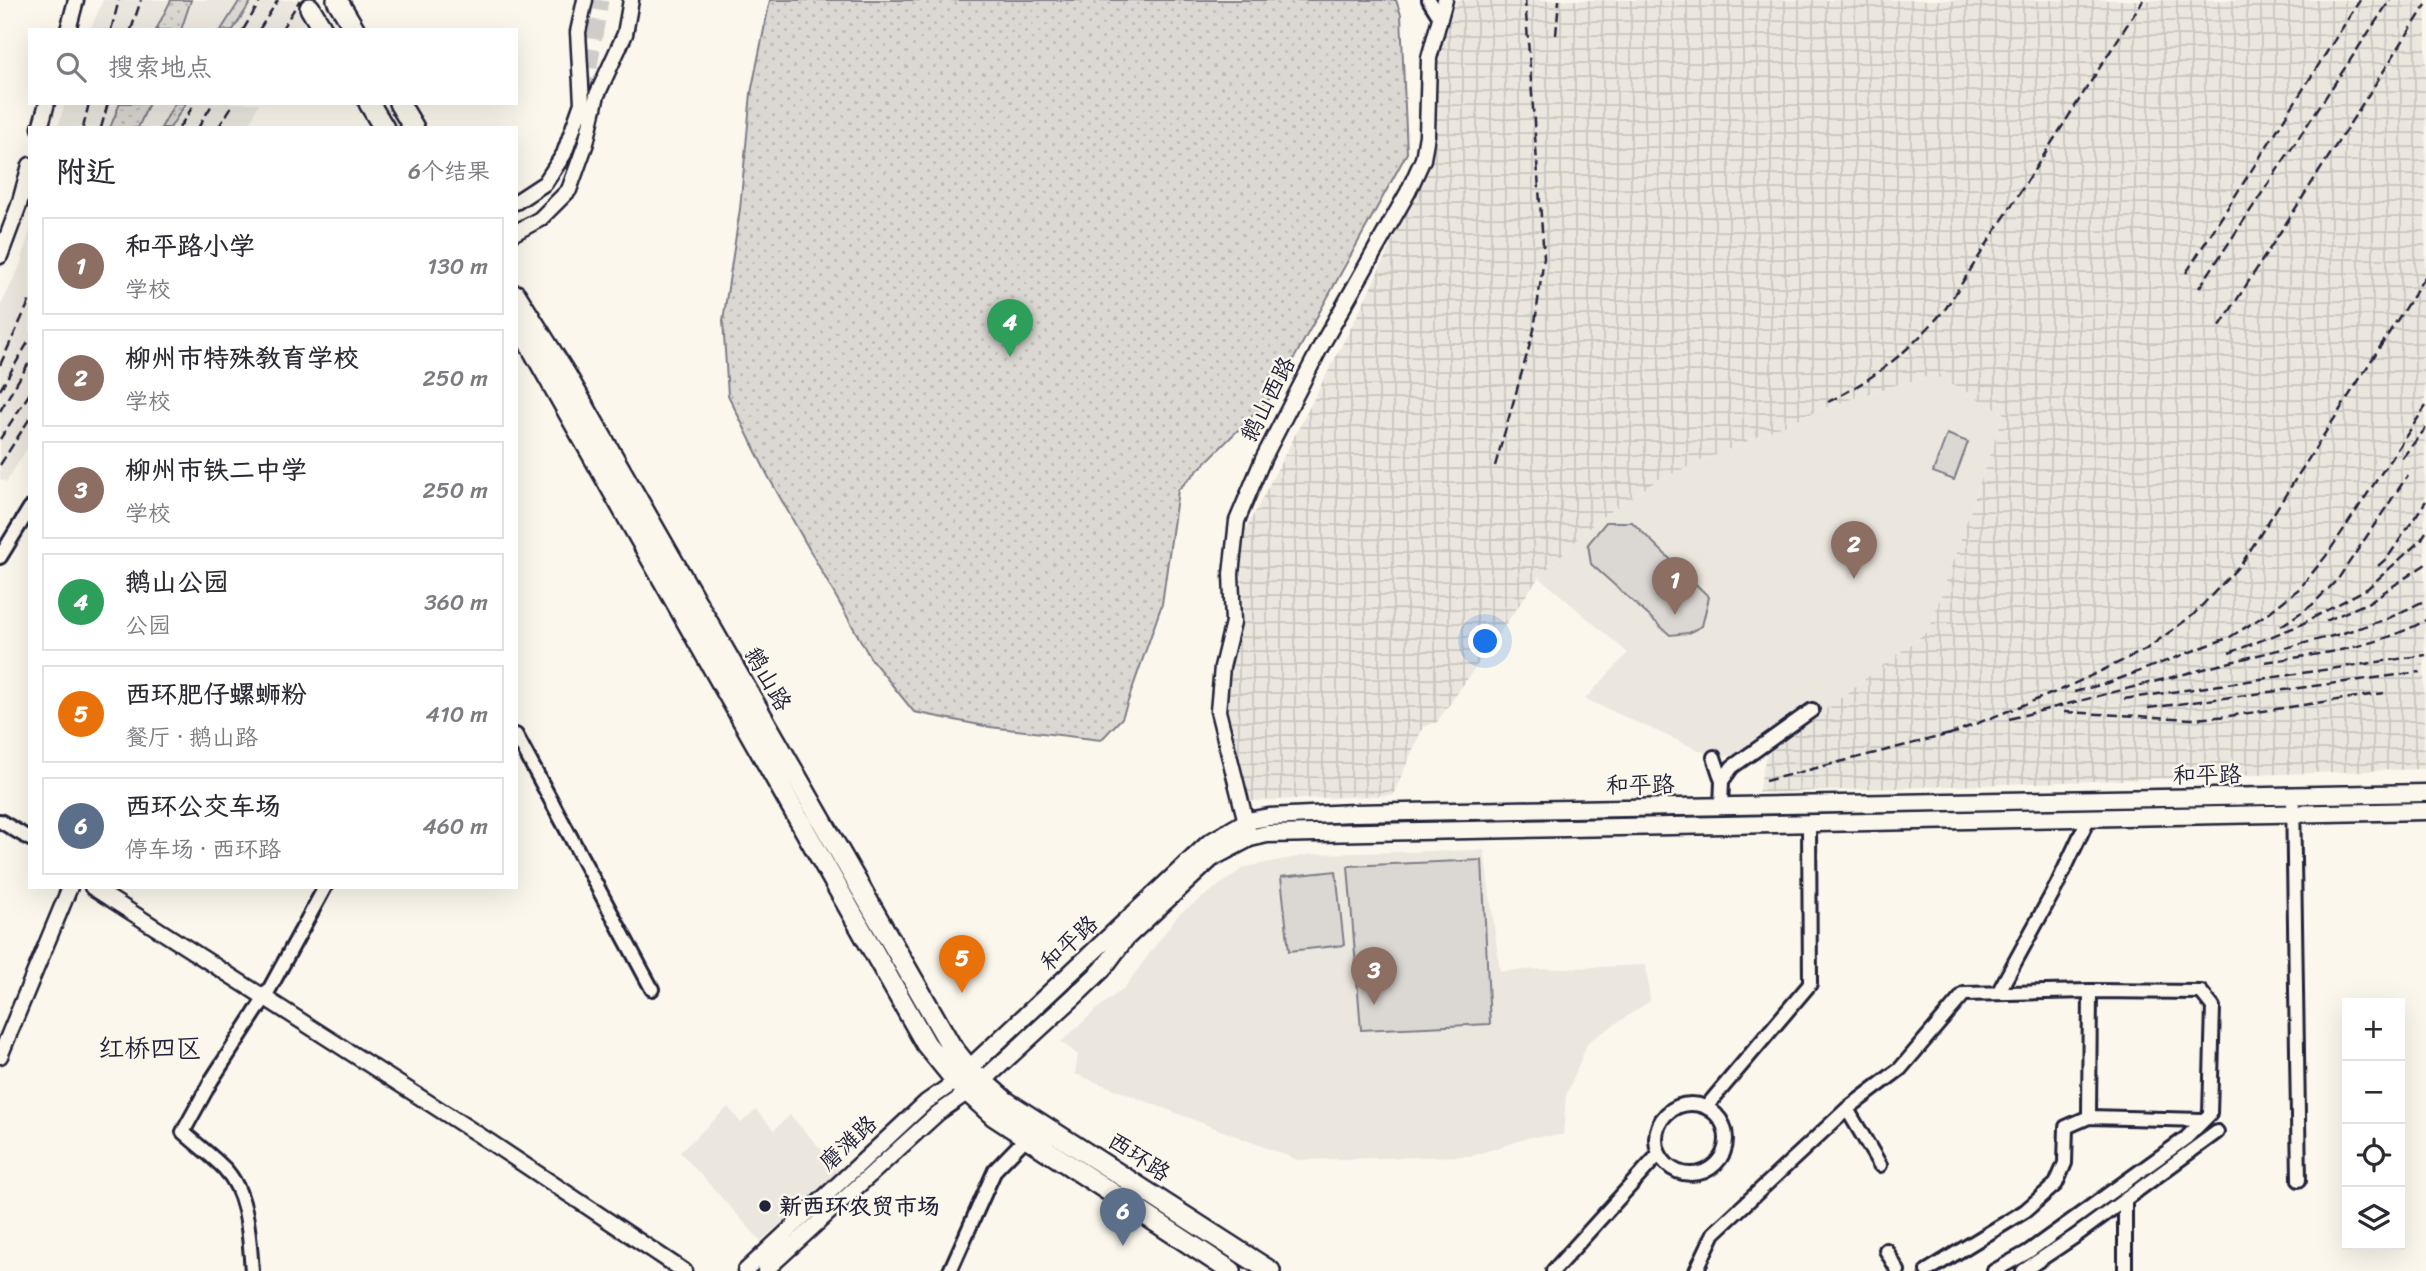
<!DOCTYPE html>
<html lang="zh">
<meta charset="utf-8">
<style>
body{margin:0;font-family:Sriracha,"LXGW WenKai TC",sans-serif;background:#f7f7f7;color:#2b2b33}
.controls{position:absolute;right:21px;bottom:21px;display:grid;overflow:hidden;border-radius:0px;box-shadow:0 7px 28px #0002}
.controls button{width:63px;height:63px;display:grid;place-items:center;padding:0;border:0;border-bottom:2px solid #e1e1e2;background:#fff;color:#2b2b33;font:35px sans-serif}
.you{position:absolute;left:1486px;top:642px;width:24px;height:24px;margin:-18px;border:5px solid #fff;border-radius:50%;background:#1a73e8;box-shadow:0 0 0 10px #1a73e833}
.badge{display:grid;place-items:center;width:46px;height:46px;border-radius:50%;background:#22223b;color:#fff;font-size:23px;font-weight:700}
.pin{position:absolute;translate:-50% -58px;filter:drop-shadow(0 2px 4px #0008)}
.pin::after{content:'';position:absolute;top:37px;width:24px;height:21px;background:inherit;clip-path:polygon(0 0,100% 0,50% 100%)}
.list{margin:0;padding:0;list-style:none}
h2{display:flex;justify-content:space-between;align-items:center;height:91px;margin:0;padding:0 28px;font-size:30px}
h2 small{font-size:23px;font-weight:400;color:#7c7c81}
.list li{display:grid;grid-template-columns:46px 1fr auto;gap:21px;align-items:center;box-sizing:border-box;height:98px;margin:0 14px 14px;padding:0 14px;border:2px solid #e1e1e2;border-radius:0px}
.list b{display:block;font-size:26px;white-space:nowrap}
.list p{margin:0;font-size:23px;white-space:nowrap;color:#7c7c81}
.list em{font-size:23px;font-style:normal;color:#7c7c81}
.icon{flex:none;width:38px;height:38px;fill:none;stroke:currentColor;stroke-width:2;stroke-linecap:round;stroke-linejoin:round}
.map{position:relative;flex:none;width:2426px;height:1271px;overflow:hidden}
.search{position:absolute;background:#fff;box-shadow:0 7px 28px #0002;left:28px;top:28px;width:490px;height:77px;display:flex;align-items:center;gap:18px;box-sizing:border-box;padding:0 24px;border-radius:0px;color:#7c7c81;font-size:26px}
.panel{position:absolute;background:#fff;box-shadow:0 7px 28px #0002;left:28px;top:126px;width:490px;height:763px;border-radius:0px}
.map>svg:first-child{display:block}
.built{fill:#ebe7df}
.industrial{fill:url(#industrial-grid)}
.grass{fill:url(#grass-dots);stroke:#7e7d87;stroke-width:2}
.garden{fill:#dbd8d3;stroke:#7e7d87;stroke-width:2}
.lines{fill:none;stroke-linecap:round;stroke-linejoin:round}
.primary-tunnel{stroke:#d0ccc9;stroke-width:19;stroke-dasharray:19 10;stroke-linecap:butt}
.minor-casing{stroke:#22223b;stroke-width:18}
.tertiary-casing{stroke:#22223b;stroke-width:19}
.secondary-casing{stroke:#22223b;stroke-width:21}
.primary-casing{stroke:#22223b;stroke-width:24}
.minor{stroke:#fbf7ec;stroke-width:12}
.tertiary{stroke:#fbf7ec;stroke-width:14}
.secondary{stroke:#fbf7ec;stroke-width:16}
.primary{stroke:#fbf7ec;stroke-width:19}
.rail{stroke:#22223b;stroke-width:2.5;stroke-dasharray:10 5;stroke-linecap:butt}
.poi-dot{fill:#22223b;stroke:#fbf7ec;stroke-width:2.5}
.labels{text-anchor:middle;dominant-baseline:central;stroke-width:5;stroke-linejoin:round;paint-order:stroke}
.street-label{font-size:23px;fill:#22223b;stroke:#fbf7ec}
.poi-label{font-size:23px;font-weight:bold;fill:#22223b;stroke:#fbf7ec;text-anchor:start}
.quarter-label{font-size:26px;fill:#22223b;stroke:#fbf7ec}
</style>
<div class="map">
<svg width="2426" height="1271" viewBox="0 0 2426 1271">
<defs>
<pattern id="industrial-grid" width="8" height="8" patternUnits="userSpaceOnUse" patternTransform="scale(1.75)"><rect width="8" height="8" fill="#ebe7df"/><path d="M0 4h8M4 0v8" fill="none" stroke="#c9c6c0"/></pattern>
<pattern id="grass-dots" width="8" height="8" patternUnits="userSpaceOnUse" patternTransform="scale(1.75)"><rect width="8" height="8" fill="#dbd8d3"/><path d="M2 2h.1M6 6h.1" fill="none" stroke="#bcb9b6" stroke-width="1.8" stroke-linecap="round"/></pattern>
</defs>
<rect width="100%" height="100%" fill="#fbf7ec"/>
<filter id="ink" filterUnits="userSpaceOnUse"><feTurbulence type="fractalNoise" baseFrequency=".0143" numOctaves="2"/><feDisplacementMap in="SourceGraphic" scale="14" xChannelSelector="R" yChannelSelector="G"/><feConvolveMatrix kernelMatrix="1 2 1 2 8 2 1 2 1" color-interpolation-filters="sRGB"/></filter>
<g filter="url(#ink)">
<path class="built" d="M103,0h216l-20,30h-209z
M65,103h194l-11,25h-190z
M30,230v214l-24,38 -6,-3v-172l20,-41z
M1934,375l70,38 -75,217 -112,86 -10,-10 -69,49 -24,2 -129,-58 43,-46 -89,-76 57,-56 62,-41 161,-70 66,-22z
M1484,850l16,121 146,-6 4,36 -62,41 -22,54 -3,39 -32,2 -60,19 -173,4 -223,-86 3,-19 -17,-13 37,-34 26,-20 54,-73 67,-48 67,-13z
M728,1107l13,16 15,-13 18,20 16,-15 50,55 -79,71 -81,-89z"/>
<path class="industrial" d="M1457,0h969l-2,769 -666,24 8,-38 163,-125 75,-217 -70,-38 -49,13 -66,22 -161,70 -62,41 -57,56 -102,145 -14,5 -30,68 -143,6 -25,-87 15,-97 3,-82 115,-221 75,-158 4,-22 -4,-41 8,-51z"/>
<path class="grass" d="M171,0h20l-10,30h-25z
M240,0h12l-19,30h-12z
M770,0h626l5,15 6,138 -132,240 -97,97 -16,114 -40,114 -21,22 -111,-13 -76,-15 -43,-53 -103,-183 -40,-81 -5,-74 17,-112 11,-116z
M120,103h29l-11,25h-28z
M175,103h11l-16,25h-9z"/>
<path class="garden" d="M1947,434l21,8 -14,38 -21,-8z
M1606,522h26l77,75 -7,29 -14,7 -18,2 -79,-71 -3,-20z
M1482,860l8,164 -129,6 -13,-164z
M1336,871l8,74 -55,6 -8,-74z"/>
<g class="lines">
<path class="primary-tunnel" d="M583,96l16,-96"/>
<defs>
<path id="minor" d="M1429,0l10,16
M0,557l30,-49
M516,735l136,254
M1714,757l8,24
M2293,796l6,384
M1721,807l1,-26 10,-14 80,-57
M0,821l30,18
M1998,993l59,-108 32,-68
M1656 1139a35 35 0 1 1 70 0a35 35 0 1 1-70 0Z
M1706,1107l104,-123 -1,-160
M1847,1109l33,56
M2089,1117l1,-126
M1886,1250l12,21
M252,1271c-3,-34 -3,-77 -28,-103 -13,-13 -28,-24 -41,-36l28,-51 53,-82 61,-112
M950,1271l45,-101 31,-32
M1553,1271l106,-117
M1696,1271l18,-38 133,-124 53,-40 64,-75 126,-3 111,1 12,15 -3,107 -24,24 -158,114 -34,19
M1927,1271l98,-60 31,-27 9,-21 1,-36 23,-10 113,3
M2023,1271l51,-34 143,-105
M2125,1271v-71"/>
<path id="tertiary" d="M68,30l8,-30
M40,128l7,-25
M516,202l29,-19 19,-29 18,-51 -4,-71 7,-32
M516,232l24,-13 29,-29 17,-47 11,-48 28,-61 6,-34
M0,256l19,-51 11,-40
M1248,830l-30,-119 4,-44 11,-45 -2,-48 6,-53 26,-62 57,-111 88,-156 15,-33 4,-24 2,-77 16,-58
M92,887l398,255 194,129
M0,1056l70,-169
M745,1271l181,-169 30,-21
M765,1271l173,-158 30,-21"/>
<path id="secondary" d="M960,1077l249,-234 38,-22 22,-4 84,-4 1073,-20
M976,1087l100,-92 26,-25 24,-32 86,-80 38,-20 17,-4 1159,-23"/>
<path id="primary" d="M337,0l18,30
M310,8l13,22
M369,103l15,25
M399,103l15,25
M516,295l50,80 385,671 19,24 35,31 265,170
M516,320l410,724 30,37 38,35 237,155"/>
</defs>
<use href="#minor" class="minor-casing"/>
<use href="#tertiary" class="tertiary-casing"/>
<use href="#secondary" class="secondary-casing"/>
<use href="#primary" class="primary-casing"/>
<use href="#minor" class="minor"/>
<use href="#tertiary" class="tertiary"/>
<use href="#secondary" class="secondary"/>
<use href="#primary" class="primary"/>
<path class="rail" d="M111,30l8,-30
M131,30l10,-30
M243,30l18,-30
M259,30l19,-30
M281,30l19,-30
M1556,35l3,-35
M83,128l6,-25
M101,128l7,-25
M179,128l16,-25
M198,128l15,-25
M218,128l16,-25
M2186,273l174,-273
M2199,288l191,-288
M2220,326l206,-321
M0,365l30,-65
M0,390l30,-51
M1828,402c50,-25 82,-52 118,-94l197,-308
M0,411l30,-50
M0,439l30,-46
M2402,458l24,-30
M0,465l30,-47
M1495,466l39,-136 10,-73 -19,-257
M2378,566l10,-9 38,-56
M2326,621l43,-19 57,-38
M2281,626l31,-21 26,-26 70,-104
M2229,653l69,-27 70,-38 53,-48 5,-8
M2265,662c55,-8 111,-14 161,-42
M2074,692l34,-9 122,-46 37,-23 33,-26 26,-32 100,-150
M2124,699l302,-44
M2148,708l272,-36
M2064,712l128,7 37,-3 155,-23
M2009,719l331,-85 47,-15 39,-19
M1948,735l115,-46 82,-39 48,-35 49,-52 184,-288
M1765,781l193,-49"/>
</g>
</g>
<circle class="poi-dot" cx="765" cy="1206" r="7"/>
<g class="labels">
<g class="street-label">
<text transform="translate(1268 399) rotate(-63)">鹅山西路</text>
<text transform="translate(768 679) rotate(60)">鹅山路</text>
<text transform="translate(2207 775) rotate(-1)">和平路</text>
<text transform="translate(1640 785) rotate(-1)">和平路</text>
<text transform="translate(1069 943) rotate(-43)">和平路</text>
<text transform="translate(848 1143) rotate(-43)">磨滩路</text>
<text transform="translate(1139 1157) rotate(33)">西环路</text>
</g>
<g class="poi-label">
<text x="779" y="1206">新西环农贸市场</text>
</g>
<g class="quarter-label">
<text x="150" y="1048">红桥四区</text>
</g>
</g>
</svg>
<div class="controls">
<button>+</button>
<button>−</button>
<button><svg class="icon" aria-label="locate" viewBox="0 0 24 24"><circle cx="12" cy="12" r="6"/><path d="M12 2v4M12 18v4M2 12h4M18 12h4"/></svg></button>
<button><svg class="icon" aria-label="layers" viewBox="0 0 24 24"><path d="M12 4l9 5-9 5-9-5zM3 14l9 5 9-5"/></svg></button>
</div>
<div class="you"></div>
<div class="pin badge" style="left:1675px;top:615px;background:#8d6e63">1</div>
<div class="pin badge" style="left:1854px;top:579px;background:#8d6e63">2</div>
<div class="pin badge" style="left:1374px;top:1005px;background:#8d6e63">3</div>
<div class="pin badge" style="left:1010px;top:357px;background:#2e9e5b">4</div>
<div class="pin badge" style="left:962px;top:993px;background:#e8710a">5</div>
<div class="pin badge" style="left:1123px;top:1246px;background:#5c6f8a">6</div>
<div class="search"><svg class="icon" aria-label="search" viewBox="0 0 24 24"><circle cx="10" cy="10" r="6"/><path d="M15 15l6 6"/></svg>搜索地点</div>
<section class="panel">
<h2>附近<small>6个结果</small></h2>
<ul class="list">
<li><span class="badge" style="background:#8d6e63">1</span><div><b>和平路小学</b><p>学校</p></div><em>130 m</em></li>
<li><span class="badge" style="background:#8d6e63">2</span><div><b>柳州市特殊教育学校</b><p>学校</p></div><em>250 m</em></li>
<li><span class="badge" style="background:#8d6e63">3</span><div><b>柳州市铁二中学</b><p>学校</p></div><em>250 m</em></li>
<li><span class="badge" style="background:#2e9e5b">4</span><div><b>鹅山公园</b><p>公园</p></div><em>360 m</em></li>
<li><span class="badge" style="background:#e8710a">5</span><div><b>西环肥仔螺蛳粉</b><p>餐厅 · 鹅山路</p></div><em>410 m</em></li>
<li><span class="badge" style="background:#5c6f8a">6</span><div><b>西环公交车场</b><p>停车场 · 西环路</p></div><em>460 m</em></li>
</ul>
</section>
</div>
